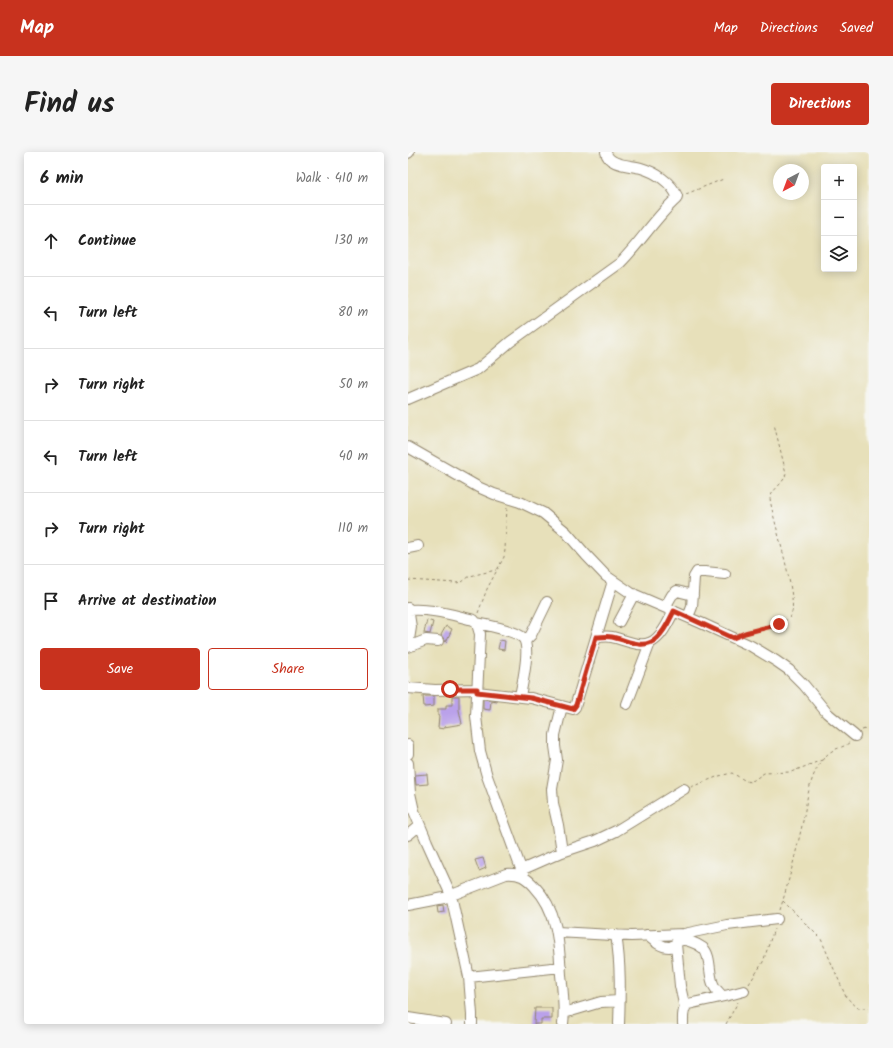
<!DOCTYPE html>
<meta charset="utf-8">
<style>
body{margin:0;font-family:Kalam,sans-serif;background:#f6f6f6;color:#222}
.controls{position:absolute;right:12px;top:12px;display:grid;overflow:hidden;border-radius:4px;box-shadow:0 2px 10px #0003}
.controls button{width:36px;height:36px;display:grid;place-items:center;padding:0;border:0;border-bottom:1px solid #e0e0e0;background:#fff;color:#222;font:20px sans-serif}
.compass{position:absolute;left:365px;top:12px;width:36px;height:36px;border-radius:50%;background:#fff;box-shadow:0 2px 10px #0003;rotate:221deg}
.stop{position:absolute;width:12px;height:12px;margin:-9px;border:3px solid #c8321e;border-radius:50%;background:#fff}
.stop.end{background:#c8321e;border-color:#fff;box-shadow:0 1px 4px #0008}
.list{margin:0;padding:0;list-style:none}
h2{display:flex;justify-content:space-between;align-items:center;height:52px;margin:0;padding:0 16px;font-size:17px}
h2 small{font-size:13px;font-weight:400;color:#767676}
.list li{display:grid;grid-template-columns:26px 1fr auto;gap:12px;align-items:center;box-sizing:border-box;height:72px;padding:0 16px;border-top:1px solid #e0e0e0}
.list b{display:block;font-size:15px;white-space:nowrap}
.list em{font-size:13px;font-style:normal;color:#767676}
.actions{display:flex;gap:8px;padding:12px 16px}
.actions a{flex:1;padding:9px 0;border:1px solid #c8321e;border-radius:4px;text-align:center;font-size:14px;color:#c8321e}
.actions .main{background:#c8321e;color:#fff}
.icon{flex:none;width:22px;height:22px;fill:none;stroke:currentColor;stroke-width:2;stroke-linecap:round;stroke-linejoin:round}
.map{position:relative;flex:none;width:461px;height:872px;overflow:hidden;border-radius:4px}
header{display:flex;align-items:center;gap:24px;box-sizing:border-box;height:56px;padding:0 20px;background:#c8321e;color:#fff}
header strong{font-size:19px}
nav{display:flex;gap:22px;margin-inline-start:auto;font-size:14px}
.intro{display:flex;align-items:center;justify-content:space-between;box-sizing:border-box;height:96px;padding:0 24px}
h1{margin:0;font-size:28px}
.button{padding:10px 18px;border-radius:4px;background:#c8321e;color:#fff;font-size:14px;font-weight:700}
main{display:flex;gap:24px;padding:0 24px}
aside{flex:1;background:#fff;border-radius:4px;box-shadow:0 2px 10px #0003}
.map>svg:first-child{display:block}
.building{fill:#baa1ea}
.lines{fill:none;stroke-linecap:round;stroke-linejoin:round}
.minor-casing{stroke:#91856c;stroke-width:12}
.path{stroke:#91856c;stroke-width:1;stroke-dasharray:3 3;stroke-linecap:butt}
.minor{stroke:#fff;stroke-width:10}
.route{stroke:#c8321e;stroke-width:5}
</style>
<header>
<strong>Map</strong>
<nav><a>Map</a><a>Directions</a><a>Saved</a></nav>
</header>
<div class="intro"><h1>Find us</h1><a class="button">Directions</a></div>
<main>
<aside>
<h2>6 min<small>Walk · 410 m</small></h2>
<ul class="list">
<li><svg class="icon" aria-label="ahead" viewBox="0 0 24 24"><path d="M12 20V5M6 11l6-6 6 6"/></svg><div><b>Continue</b></div><em>130 m</em></li>
<li><svg class="icon" aria-label="left" viewBox="0 0 24 24"><path d="M17 20v-9H6M10 6l-5 5 5 5"/></svg><div><b>Turn left</b></div><em>80 m</em></li>
<li><svg class="icon" aria-label="right" viewBox="0 0 24 24"><path d="M7 20v-9h11M14 6l5 5-5 5"/></svg><div><b>Turn right</b></div><em>50 m</em></li>
<li><svg class="icon" aria-label="left" viewBox="0 0 24 24"><path d="M17 20v-9H6M10 6l-5 5 5 5"/></svg><div><b>Turn left</b></div><em>40 m</em></li>
<li><svg class="icon" aria-label="right" viewBox="0 0 24 24"><path d="M7 20v-9h11M14 6l5 5-5 5"/></svg><div><b>Turn right</b></div><em>110 m</em></li>
<li><svg class="icon" aria-label="arrive" viewBox="0 0 24 24"><path d="M6 21V4h12l-3 4 3 4H6"/></svg><div><b>Arrive at destination</b></div></li>
</ul>
<div class="actions"><a class="main">Save</a><a>Share</a></div>
</aside>
<div class="map">
<svg width="461" height="872" viewBox="0 0 461 872">
<rect width="100%" height="100%" fill="#f6f6f2"/>
<filter id="ink" filterUnits="userSpaceOnUse"><feTurbulence type="fractalNoise" baseFrequency=".025" numOctaves="2"/><feDisplacementMap in="SourceGraphic" scale="8" xChannelSelector="R" yChannelSelector="G"/><feConvolveMatrix kernelMatrix="1 2 1 2 8 2 1 2 1" color-interpolation-filters="sRGB"/></filter>
<filter id="wash" filterUnits="userSpaceOnUse"><feTurbulence type="fractalNoise" baseFrequency=".012" numOctaves="4" result="noise"/><feDisplacementMap in="SourceGraphic" scale="16" xChannelSelector="R" yChannelSelector="G"/><feGaussianBlur stdDeviation="0.9" result="paint"/><feColorMatrix in="noise" values="0 0 0 0 0 0 0 0 0 0 0 0 0 0 0 0 0 1.4 0 .05"/><feComposite in="paint" operator="in"/></filter>
<g filter="url(#wash)">
<rect width="100%" height="100%" fill="#e7e0ba"/>
<g id="blocks">
<path class="building" d="M19,468l6,2 -3,12 -6,-1z
M38,474l6,3 -6,13 -5,-7z
M92,488l5,1 -1,9 -6,-1z
M15,544h11v10l-10,1z
M44,544h7v14l3,14 -18,3v2l-6,-1 1,-12h-1v-7h8v-4h6z
M75,547l14,2v1l-6,-1 -1,9 -7,-1z
M19,622l1,10 -12,1 -1,-10z
M75,706l3,10 -7,3 -4,-11z
M35,753l1,7 -6,1 -1,-7z
M127,856h17v11h-11v5h-7z"/>
</g>
</g>
<g filter="url(#ink)">
<use href="#blocks" fill-opacity="0" stroke="#91856c" stroke-width="1"/>
<g class="lines">
<defs>
<path id="minor" d="M0,1l1,-1
M0,247l70,-30 32,-27 110,-79c20,-20 35,-45 56,-64l1,-3c-6,-14 -22,-24 -36,-28 -10,-3 -33,-2 -35,-16
M0,295l70,40 16,7 26,8 23,11 23,19 20,23 20,21 25,17 70,30 50,23 25,15 13,9 15,15 23,28 28,23
M0,396l10,-2
M257,455l7,-12 5,-4 16,4
M0,456l3,19 -3,19
M0,458c24,-2 44,5 66,10l3,4 3,10 -4,82 4,35 7,25 37,101
M280,465l4,-10 2,-30 3,-5h8l20,2
M211,470l15,-28
M68,471c11,2 40,8 47,15 8,9 -1,47 -3,58
M189,485c5,0 10,-1 15,0 15,3 32,14 45,1 8,-7 12,-18 17,-27
M117,489l6,-6 16,-33
M0,495l18,-7 12,1
M0,536l27,2 42,-1
M69,540l54,6 42,11 2,-2 38,-126
M219,552l23,-61
M154,554l-7,29v11l2,14 -5,29 1,14 5,22 4,27
M0,593v9
M0,611l2,30 4,18 13,31 24,53 18,82 3,37v10
M0,683l12,-10
M113,718l41,-18 33,-11 21,-10 68,-42
M0,753l36,-7 62,-24c14,-1 20,3 29,13 23,24 24,57 26,88 2,17 4,33 2,49
M149,780l74,4 53,-2 43,-9 50,-6
M208,783c5,30 4,59 3,89
M239,783c6,5 13,12 22,12 5,0 6,-4 10,-6 6,-3 19,3 24,7 9,8 5,28 11,38 2,4 6,7 8,10
M268,792l4,42 5,22
M61,825l92,-10
M156,861l37,-11 18,-1
M0,866l38,6
M275,872c0,-7 -1,-15 5,-20 19,-4 38,-8 56,-13"/>
</defs>
<use href="#minor" class="minor-casing"/>
<path class="path" d="M278,42l40,-16
M0,428l48,3 6,-1 8,-6 26,-6
M70,461l9,-24 17,-32 1,-7 2,-44
M336,481c12,-2 38,-7 46,-16 11,-13 -18,-98 -20,-119 3,-10 14,-14 16,-25l-12,-49
M454,578l7,-2
M283,635l28,-11 13,-3 14,8 4,1 4,-2 10,-7 27,-1 31,-12
M375,749l38,38 25,58 12,11h11
M372,758c8,-26 15,-53 21,-80 6,-24 6,-52 23,-72 10,-12 17,-8 26,-16
M341,832l14,-22 11,-33
M318,872l12,-22"/>
<use href="#minor" class="minor"/>
</g>
</g>
<g class="lines" filter="url(#ink)">
<path class="route" d="M42,537h27v3l54,6 42,11 3,-4 20,-68c6,0 11,-1 16,0 15,3 32,14 45,1 8,-7 12,-17 17,-27l59,27 12,-5 34,-9"/>
</g>
</svg>
<div class="controls">
<button>+</button>
<button>−</button>
<button><svg class="icon" aria-label="layers" viewBox="0 0 24 24"><path d="M12 4l9 5-9 5-9-5zM3 14l9 5 9-5"/></svg></button>
</div>
<svg class="compass" viewBox="-18 -18 36 36"><path d="M0-13l5 13h-10z" fill="#e53935"/><path d="M0 13l5-13h-10z" fill="#767676"/></svg>
<div class="stop" style="left:42px;top:537px"></div>
<div class="stop end" style="left:371px;top:472px"></div>
</div>
</main>
